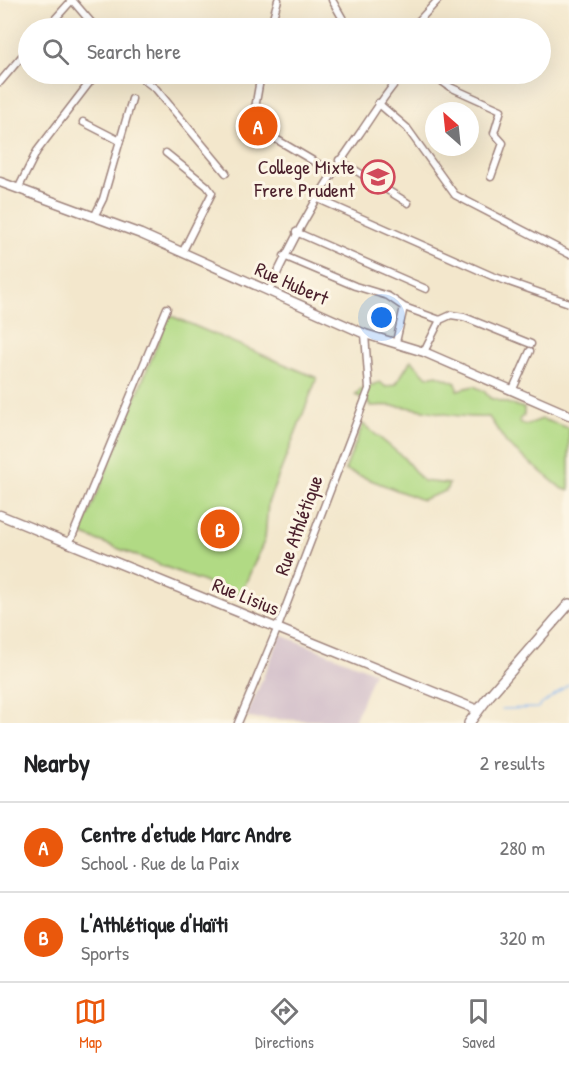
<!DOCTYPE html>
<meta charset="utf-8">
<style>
body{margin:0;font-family:"Patrick Hand",sans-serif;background:#f6f6f6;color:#202124}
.compass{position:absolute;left:425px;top:102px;width:54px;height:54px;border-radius:50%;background:#fff;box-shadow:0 6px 24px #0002;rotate:333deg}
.you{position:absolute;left:382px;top:318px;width:21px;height:21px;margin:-15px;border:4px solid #fff;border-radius:50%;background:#1a73e8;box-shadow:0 0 0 9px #1a73e833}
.badge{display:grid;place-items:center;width:39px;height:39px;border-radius:50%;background:#ea580c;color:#fff;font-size:20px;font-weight:700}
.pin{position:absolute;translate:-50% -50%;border:3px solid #fff;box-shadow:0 2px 6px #0006}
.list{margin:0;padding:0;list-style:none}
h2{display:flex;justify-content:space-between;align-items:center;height:78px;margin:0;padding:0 24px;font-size:26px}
h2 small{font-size:20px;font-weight:400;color:#757577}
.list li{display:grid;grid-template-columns:39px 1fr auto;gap:18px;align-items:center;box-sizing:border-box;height:90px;padding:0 24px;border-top:2px solid #e0e0e0}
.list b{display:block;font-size:22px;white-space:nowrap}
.list p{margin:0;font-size:20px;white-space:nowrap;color:#757577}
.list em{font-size:20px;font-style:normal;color:#757577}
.icon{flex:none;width:33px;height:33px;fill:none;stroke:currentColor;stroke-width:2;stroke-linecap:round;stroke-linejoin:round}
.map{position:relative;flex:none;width:569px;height:723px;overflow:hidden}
.search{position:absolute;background:#fff;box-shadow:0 6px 24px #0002;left:18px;right:18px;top:18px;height:66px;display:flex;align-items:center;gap:15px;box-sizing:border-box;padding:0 21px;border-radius:33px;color:#757577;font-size:22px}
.sheet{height:258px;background:#fff}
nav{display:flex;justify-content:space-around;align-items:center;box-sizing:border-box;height:84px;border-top:2px solid #e0e0e0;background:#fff;font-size:16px;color:#757577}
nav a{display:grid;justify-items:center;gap:3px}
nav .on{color:#ea580c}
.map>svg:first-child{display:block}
.industrial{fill:#d1bdc9}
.green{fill:#b1da84;stroke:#7e7c58;stroke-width:1.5}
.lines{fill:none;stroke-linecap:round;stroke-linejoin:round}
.stream{stroke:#84b4f0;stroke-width:1.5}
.street-casing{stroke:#9e837c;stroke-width:9}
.secondary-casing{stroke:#9e837c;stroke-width:11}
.primary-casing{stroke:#9e837c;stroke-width:12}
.street{stroke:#fff;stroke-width:6}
.secondary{stroke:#fff;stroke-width:8}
.primary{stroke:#fff;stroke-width:9}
.labels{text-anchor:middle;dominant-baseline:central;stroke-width:6;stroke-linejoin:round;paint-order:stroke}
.poi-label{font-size:20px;fill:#4a1f2b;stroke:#fcf5e5;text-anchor:end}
.street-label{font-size:20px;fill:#4a1f2b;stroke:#fcf5e5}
</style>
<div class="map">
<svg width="569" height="723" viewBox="0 0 569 723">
<rect width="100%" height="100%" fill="#fcf5e5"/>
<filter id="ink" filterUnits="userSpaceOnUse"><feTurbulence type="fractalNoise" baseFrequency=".0167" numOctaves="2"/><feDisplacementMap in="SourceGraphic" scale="12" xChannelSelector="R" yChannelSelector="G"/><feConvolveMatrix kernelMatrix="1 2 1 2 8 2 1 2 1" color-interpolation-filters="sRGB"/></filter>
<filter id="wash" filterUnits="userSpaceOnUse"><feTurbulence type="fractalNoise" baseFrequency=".008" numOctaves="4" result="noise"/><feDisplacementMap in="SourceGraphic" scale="24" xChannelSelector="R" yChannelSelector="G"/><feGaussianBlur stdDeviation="1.35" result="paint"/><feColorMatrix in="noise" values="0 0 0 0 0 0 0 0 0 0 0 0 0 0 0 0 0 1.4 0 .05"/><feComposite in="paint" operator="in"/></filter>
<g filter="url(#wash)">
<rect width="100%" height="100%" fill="#f3e7cc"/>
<path class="industrial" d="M281,635l93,37 -20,50 -108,-4z"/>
<path class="green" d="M169,315l148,63 -49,125 -3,36 -25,57 -159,-62z
M411,360l16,17 10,-2 19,8 1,7 17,-4 10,5 6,7 34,10v7l-5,5 2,3 5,2 16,-6 27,9v63l-8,-3 -54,-44 -18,-27c-40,3 -78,-15 -118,-11l-6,-7 -10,-4 6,-6 19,-7 6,5 10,-3z
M363,424l40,33 20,24 26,3 -3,7 -24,9 -77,-30z"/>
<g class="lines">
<path class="stream" d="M502,709l35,-1 32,-24"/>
</g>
</g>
<g filter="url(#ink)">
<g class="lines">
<defs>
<path id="street" d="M72,0l24,28
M332,0l16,28
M47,28l25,-28
M270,28l8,-28
M412,28l26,-28
M136,74l20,15 70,84
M261,74l-9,51 80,47
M387,74l8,7
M432,74l18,13 51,23 -7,23 9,10 -12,34
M0,82l28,-33
M378,103l29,25 48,67 114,59
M83,122l37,19
M166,153l41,33 5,7 -30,60
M339,160l69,43
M18,189l19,-38 59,-77
M316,198l176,78 77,27
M94,217l9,-18 29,-100
M296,232l130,57
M284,256l71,30 33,10 16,11 -8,35
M269,291c25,-56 53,-105 89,-155 15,-21 27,-43 45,-62
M404,307l36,13 11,-5 13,2 67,27
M424,352l16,-32
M513,389l17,-38
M69,544l98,-236
M238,723l40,-96 91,-238 -4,-55"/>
<path id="secondary" d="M0,182l141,52 224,100 59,18 145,63
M0,515l478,195"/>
<path id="primary" d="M469,723l21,-28 79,-91"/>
</defs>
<use href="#street" class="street-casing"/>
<use href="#secondary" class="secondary-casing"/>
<use href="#primary" class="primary-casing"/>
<use href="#street" class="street"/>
<use href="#secondary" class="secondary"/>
<use href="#primary" class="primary"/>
</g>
</g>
<defs>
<symbol id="school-ring" viewBox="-11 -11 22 22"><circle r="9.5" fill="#fcf5e5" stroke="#d1495b" stroke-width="1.5"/><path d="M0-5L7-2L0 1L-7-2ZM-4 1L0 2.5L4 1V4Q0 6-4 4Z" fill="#d1495b"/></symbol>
</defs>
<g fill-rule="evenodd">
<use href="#school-ring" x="359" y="158" width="38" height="38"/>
</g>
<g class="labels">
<g class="poi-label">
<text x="355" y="166">College Mixte<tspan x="355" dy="23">Frere Prudent</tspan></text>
</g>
<g class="street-label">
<text transform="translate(292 283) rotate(24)">Rue Hubert</text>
<text transform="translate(298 525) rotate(-70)">Rue Athlétique</text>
<text transform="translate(246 596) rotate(22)">Rue Lisius</text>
</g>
</g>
</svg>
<svg class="compass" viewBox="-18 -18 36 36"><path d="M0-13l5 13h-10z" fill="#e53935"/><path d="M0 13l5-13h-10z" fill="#757577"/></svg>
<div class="you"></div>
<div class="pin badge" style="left:258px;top:126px">A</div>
<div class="pin badge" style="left:220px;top:529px">B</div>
<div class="search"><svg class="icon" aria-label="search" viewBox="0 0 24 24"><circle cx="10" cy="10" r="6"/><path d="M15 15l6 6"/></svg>Search here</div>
</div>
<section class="sheet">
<h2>Nearby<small>2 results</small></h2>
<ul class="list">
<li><span class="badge">A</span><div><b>Centre d'etude Marc Andre</b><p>School · Rue de la Paix</p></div><em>280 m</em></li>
<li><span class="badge">B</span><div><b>L'Athlétique d'Haïti</b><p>Sports</p></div><em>320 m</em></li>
</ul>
</section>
<nav>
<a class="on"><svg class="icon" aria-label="map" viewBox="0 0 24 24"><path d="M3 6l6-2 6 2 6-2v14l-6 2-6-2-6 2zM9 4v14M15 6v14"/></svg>Map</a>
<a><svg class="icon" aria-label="directions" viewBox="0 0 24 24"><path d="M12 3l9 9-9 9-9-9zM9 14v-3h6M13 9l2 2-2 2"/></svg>Directions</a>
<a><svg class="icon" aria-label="saved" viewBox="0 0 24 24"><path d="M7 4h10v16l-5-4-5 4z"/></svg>Saved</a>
</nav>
